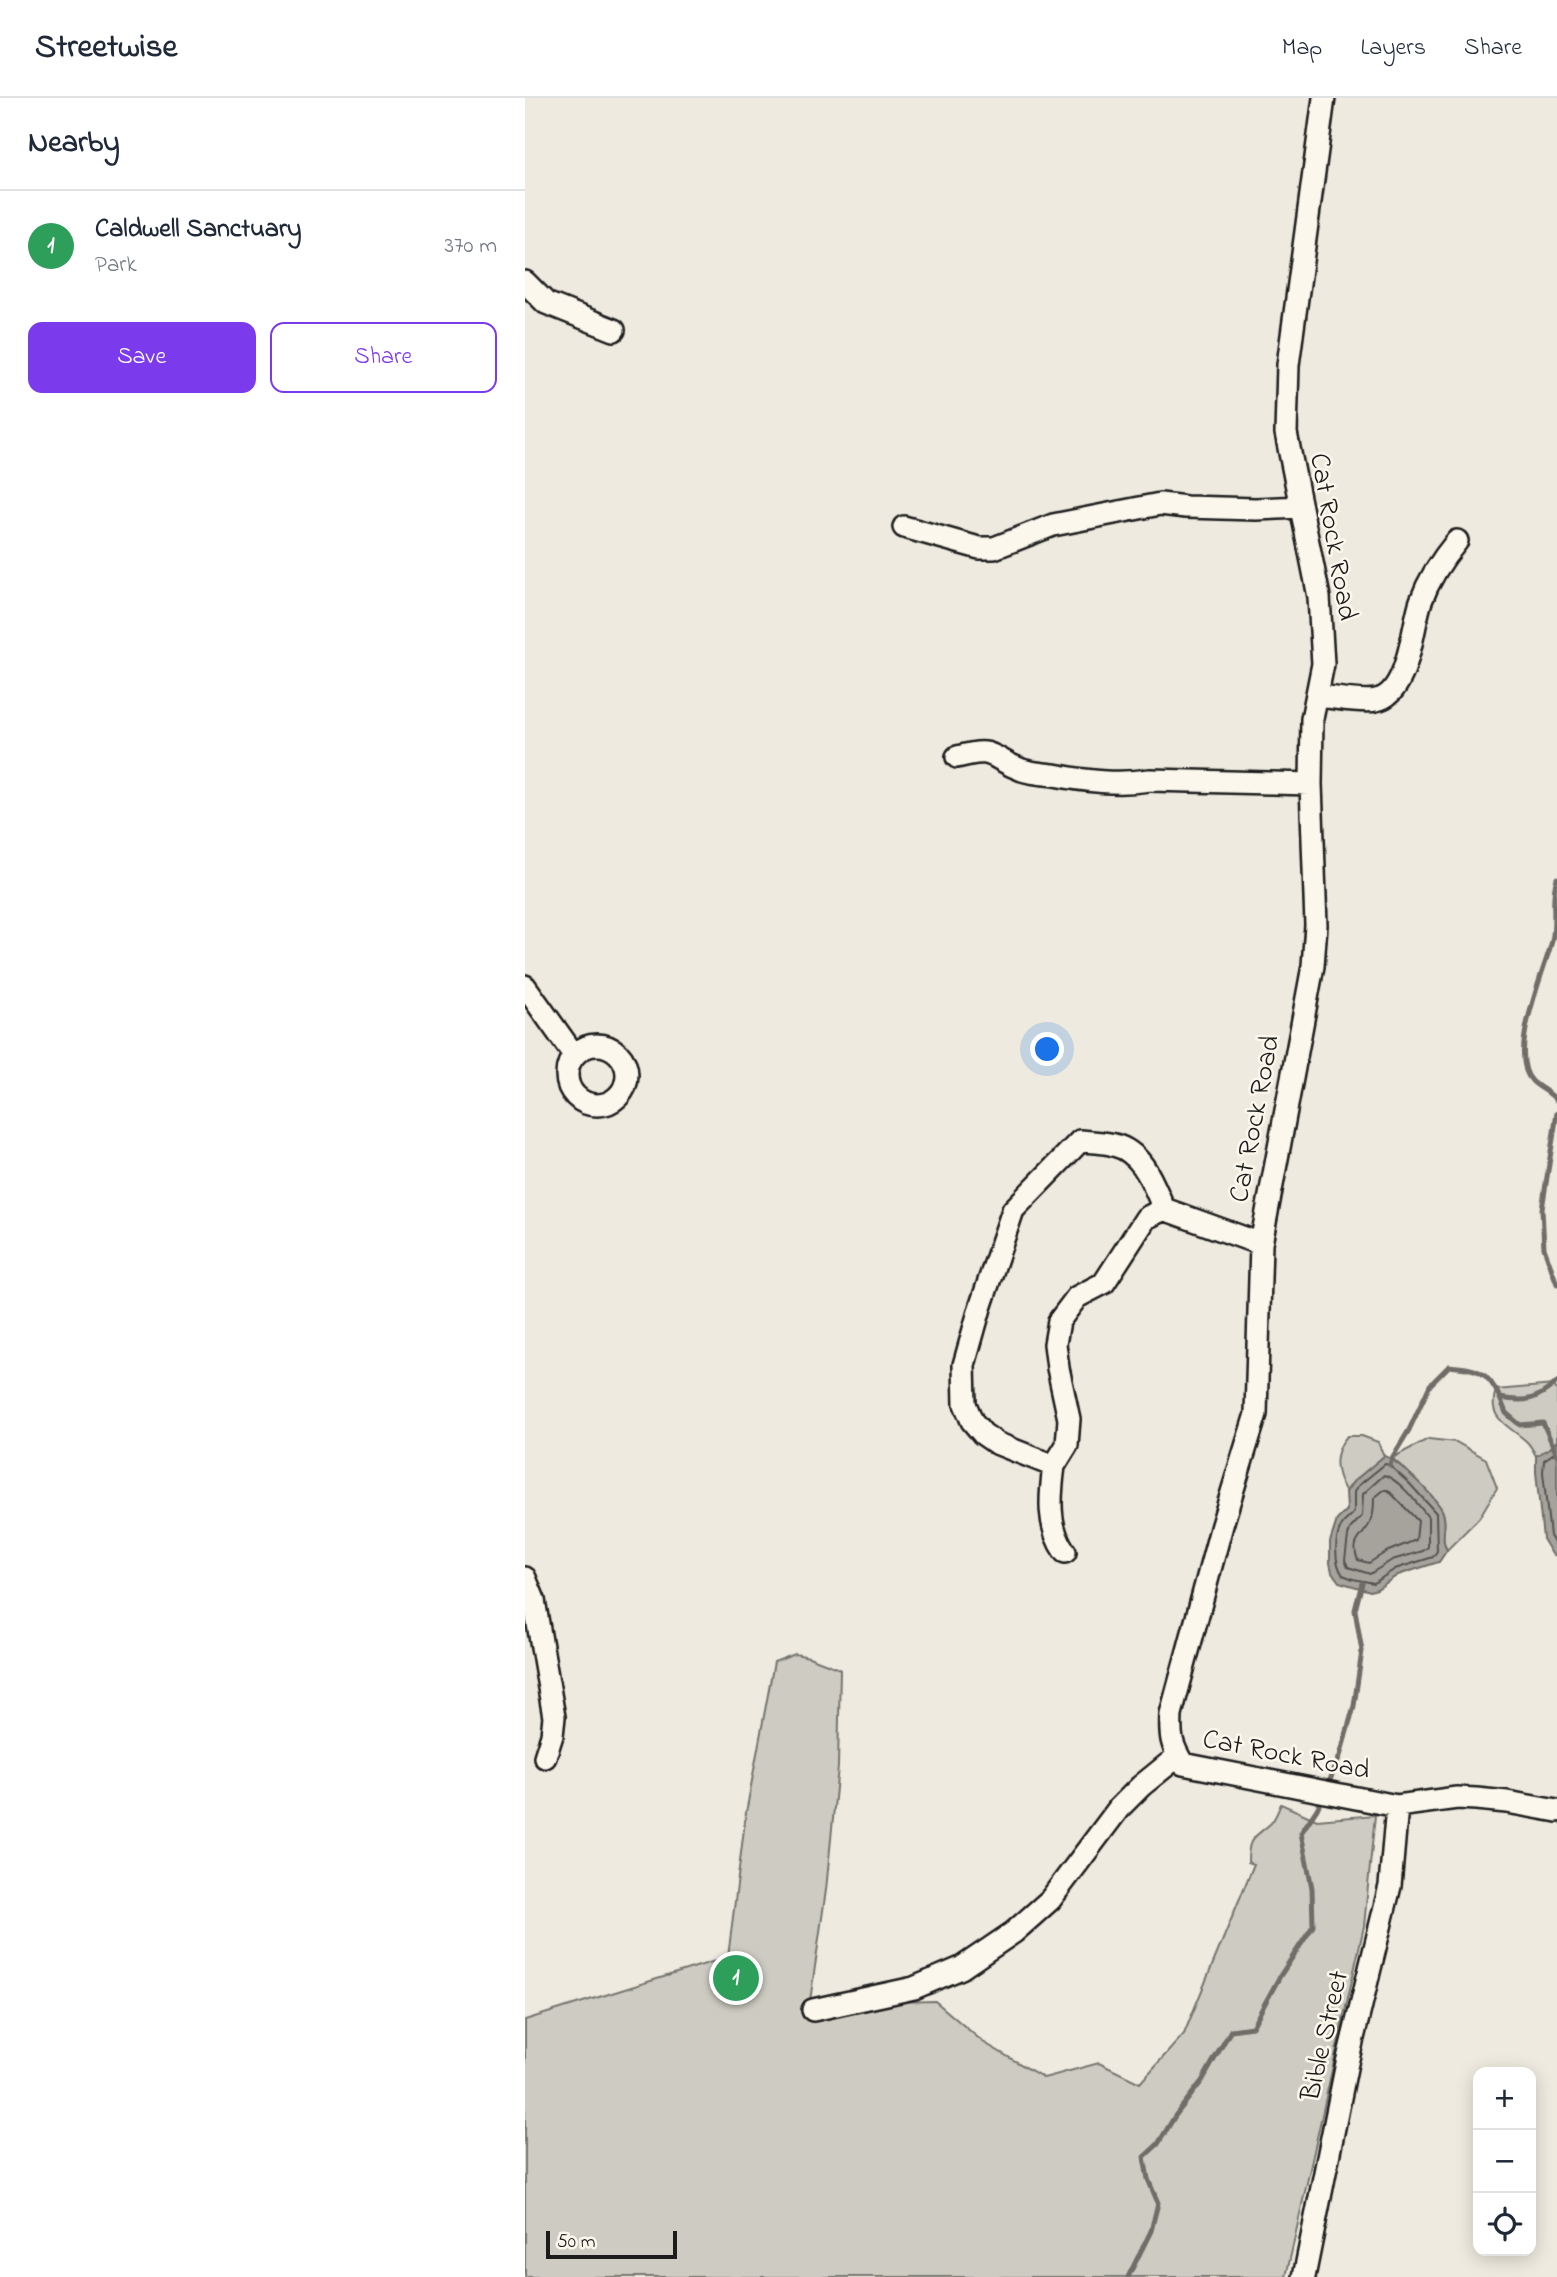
<!DOCTYPE html>
<meta charset="utf-8">
<style>
body{margin:0;font-family:"Indie Flower",sans-serif;background:#f2f2f3;color:#1f2937}
.controls{position:absolute;right:21px;bottom:21px;display:grid;overflow:hidden;border-radius:14px;box-shadow:0 4px 18px #0003}
.controls button{width:63px;height:63px;display:grid;place-items:center;padding:0;border:0;border-bottom:2px solid #e0e1e3;background:#fff;color:#1f2937;font:35px sans-serif}
.scale{position:absolute;left:21px;bottom:18px;width:131px;box-sizing:border-box;padding-left:7px;border:4px solid #1c1c1c;border-top:0;font-size:19px;line-height:24px;white-space:nowrap;color:#1c1c1c;-webkit-text-stroke:5px #fbf7ec;paint-order:stroke}
.you{position:absolute;left:523px;top:952px;width:24px;height:24px;margin:-18px;border:5px solid #fff;border-radius:50%;background:#1a73e8;box-shadow:0 0 0 10px #1a73e833}
.badge{display:grid;place-items:center;width:46px;height:46px;border-radius:50%;background:#7c3aed;color:#fff;font-size:23px;font-weight:700}
.pin{position:absolute;translate:-50% -50%;border:4px solid #fff;box-shadow:0 2px 7px #0006}
.list{margin:0;padding:0;list-style:none}
h2{display:flex;justify-content:space-between;align-items:center;height:91px;margin:0;padding:0 28px;font-size:30px}
h2 small{font-size:23px;font-weight:400;color:#747a83}
.list li{display:grid;grid-template-columns:46px 1fr auto;gap:21px;align-items:center;box-sizing:border-box;height:112px;padding:0 28px;border-top:2px solid #e0e1e3}
.list b{display:block;font-size:26px;white-space:nowrap}
.list p{margin:0;font-size:23px;white-space:nowrap;color:#747a83}
.list em{font-size:23px;font-style:normal;color:#747a83}
.actions{display:flex;gap:14px;padding:21px 28px}
.actions a{flex:1;padding:16px 0;border:2px solid #7c3aed;border-radius:14px;text-align:center;font-size:24px;color:#7c3aed}
.actions .main{background:#7c3aed;color:#fff}
.icon{flex:none;width:38px;height:38px;fill:none;stroke:currentColor;stroke-width:2;stroke-linecap:round;stroke-linejoin:round}
.map{position:relative;flex:none;width:1032px;height:2179px;overflow:hidden}
header{display:flex;align-items:center;gap:42px;box-sizing:border-box;height:98px;padding:0 35px;background:#fff;border-bottom:2px solid #e0e1e3}
header strong{font-size:33px}
nav{display:flex;gap:38px;margin-inline-start:auto;font-size:24px}
main{display:flex}
aside{flex:1;background:#fff}
.map>svg:first-child{display:block}
.green{fill:#ceccc2;stroke:#75746f;stroke-width:2}
.water{fill:#a6a39d;stroke:#6f6d69;stroke-width:2}
.lines{fill:none;stroke-linecap:round;stroke-linejoin:round}
.shore{stroke:#535250;stroke-width:2}
.stream{stroke:#6f6d69;stroke-width:5}
.minor-casing{stroke:#1c1c1c;stroke-width:26}
.minor{stroke:#fbf7ec;stroke-width:21}
.labels{text-anchor:middle;dominant-baseline:central;stroke-width:5;stroke-linejoin:round;paint-order:stroke}
.street-label{font-size:28px;fill:#1c1c1c;stroke:#fbf7ec}
</style>
<header>
<strong>Streetwise</strong>
<nav><a>Map</a><a>Layers</a><a>Share</a></nav>
</header>
<main>
<aside>
<h2>Nearby<small></small></h2>
<ul class="list">
<li><span class="badge" style="background:#2e9e5b">1</span><div><b>Caldwell Sanctuary</b><p>Park</p></div><em>370 m</em></li>
</ul>
<div class="actions"><a class="main">Save</a><a>Share</a></div>
</aside>
<div class="map">
<svg width="1032" height="2179" viewBox="0 0 1032 2179">
<rect width="100%" height="100%" fill="#eeeadf"/>
<filter id="ink" filterUnits="userSpaceOnUse"><feTurbulence type="fractalNoise" baseFrequency=".0143" numOctaves="2"/><feDisplacementMap in="SourceGraphic" scale="14" xChannelSelector="R" yChannelSelector="G"/><feConvolveMatrix kernelMatrix="1 2 1 2 8 2 1 2 1" color-interpolation-filters="sRGB"/></filter>
<g filter="url(#ink)">
<path class="green" d="M1029,1287l3,6v50l-7,7 -14,8c-2,-4 -5,-10 -9,-14 -18,-17 -41,-22 -31,-52z
M822,1338h15l16,6 6,14 -31,26 -7,10c-12,-20 -14,-38 1,-56z
M903,1341l28,3 30,17 11,29 -18,30 -32,32c-8,-13 1,-25 -4,-38 -7,-16 -38,-42 -51,-54z
M270,1556l14,3 31,12 -2,98 -12,123 -16,111 50,2 75,-2 48,41 61,36 55,-15 41,20 44,-49 70,-170 -6,-2c0,-25 5,-23 22,-38 5,-4 8,-14 11,-20l36,16 58,-5 -11,111 -78,351h-761v-257l203,-63 18,-144 28,-151z"/>
<path class="water" d="M1032,1343v115l-5,-2 -9,-15 -7,-67v-16l14,-8z
M859,1358c13,3 54,43 59,57 5,13 -4,25 4,37l-8,12 -41,13 -21,14 -7,2 -31,-9 -7,-10 -2,-9v-21l7,-22 10,-10 -1,-18 7,-10z"/>
<g class="lines">
<path class="shore" d="M1032,1353l-13,9 -1,12 7,64 7,12
M860,1366l4,1 21,19 26,29 1,38 -4,6 -38,12 -21,14 -21,-4 -10,-4c-9,-12 -9,-37 -1,-50 3,-5 9,-8 12,-13v-20l4,-6z
M859,1377c16,5 33,28 44,42v30l-5,4 -31,9 -22,14 -22,-7 -3,-7 3,-24 2,-7 12,-13 1,-22z
M863,1392l30,31 -2,19 -30,12 -17,11 -11,-3c-9,-20 7,-24 13,-39 3,-7 3,-15 3,-23l10,-8z"/>
<path class="stream" d="M1032,780c-7,21 0,42 -5,63 -8,31 -45,114 -20,140 8,8 17,10 25,20
M1032,1015l-15,96 2,39 13,36
M975,1300l6,15 14,12 23,-2 14,32
M865,1367l2,-7 17,-28 21,-45 19,-19c29,3 38,4 51,32 26,5 37,2 57,-16
M802,1689l13,-31 14,-50 8,-55 -7,-41 7,-27
M603,2179l23,-46 7,-28 -10,-24 -4,-22 14,-13 17,-28 27,-35 29,-51 21,-3 28,-51 33,-50 -1,-38 -11,-55 16,-24 6,-13"/>
<defs>
<path id="minor" d="M799,0l-36,267 -2,68 33,164 4,67 -11,55 -1,65 5,141 -3,41 -52,278 -5,170 -34,111 -51,189c-1,22 0,31 12,50l214,42 60,-8 19,1 31,3 50,9
M0,184l21,21 68,27
M379,429l75,21h15l59,-23 107,-21 26,3 70,2 45,-2
M792,598c16,1 45,7 59,4 33,-5 36,-74 45,-99 8,-22 21,-42 36,-60
M432,659c40,-11 32,1 65,13 9,3 22,4 32,5 32,6 63,10 96,5l161,4
M0,888l49,69
M42 977a30 30 0 1 1 60 0a30 30 0 1 1-60 0Z
M529,1368l13,-21 2,-26 -11,-51 -3,-24 4,-23 18,-24 27,-14 42,-65 18,-9
M540,1454c-18,-25 -15,-56 -11,-86l-58,-23 -13,-9 -11,-13 -7,-17 -1,-39 16,-57 33,-98 67,-69c11,1 23,1 34,4 29,7 39,39 50,64l97,35
M0,1480l9,22 20,117 -2,18 -7,22
M288,1912l101,-22 47,-20 53,-36 36,-32 69,-92 22,-22 37,-30
M779,2179l43,-214 43,-177 7,-80"/>
</defs>
<use href="#minor" class="minor-casing"/>
<use href="#minor" class="minor"/>
</g>
</g>
<g class="labels">
<g class="street-label">
<text transform="translate(807 439) rotate(80)">Cat Rock Road</text>
<text transform="translate(731 1021) rotate(-79)">Cat Rock Road</text>
<text transform="translate(761 1658) rotate(11)">Cat Rock Road</text>
<text transform="translate(801 1938) rotate(-77)">Bible Street</text>
</g>
</g>
</svg>
<div class="controls">
<button>+</button>
<button>−</button>
<button><svg class="icon" aria-label="locate" viewBox="0 0 24 24"><circle cx="12" cy="12" r="6"/><path d="M12 2v4M12 18v4M2 12h4M18 12h4"/></svg></button>
</div>
<div class="scale">50 m</div>
<div class="you"></div>
<div class="pin badge" style="left:211px;top:1880px;background:#2e9e5b">1</div>
</div>
</main>
